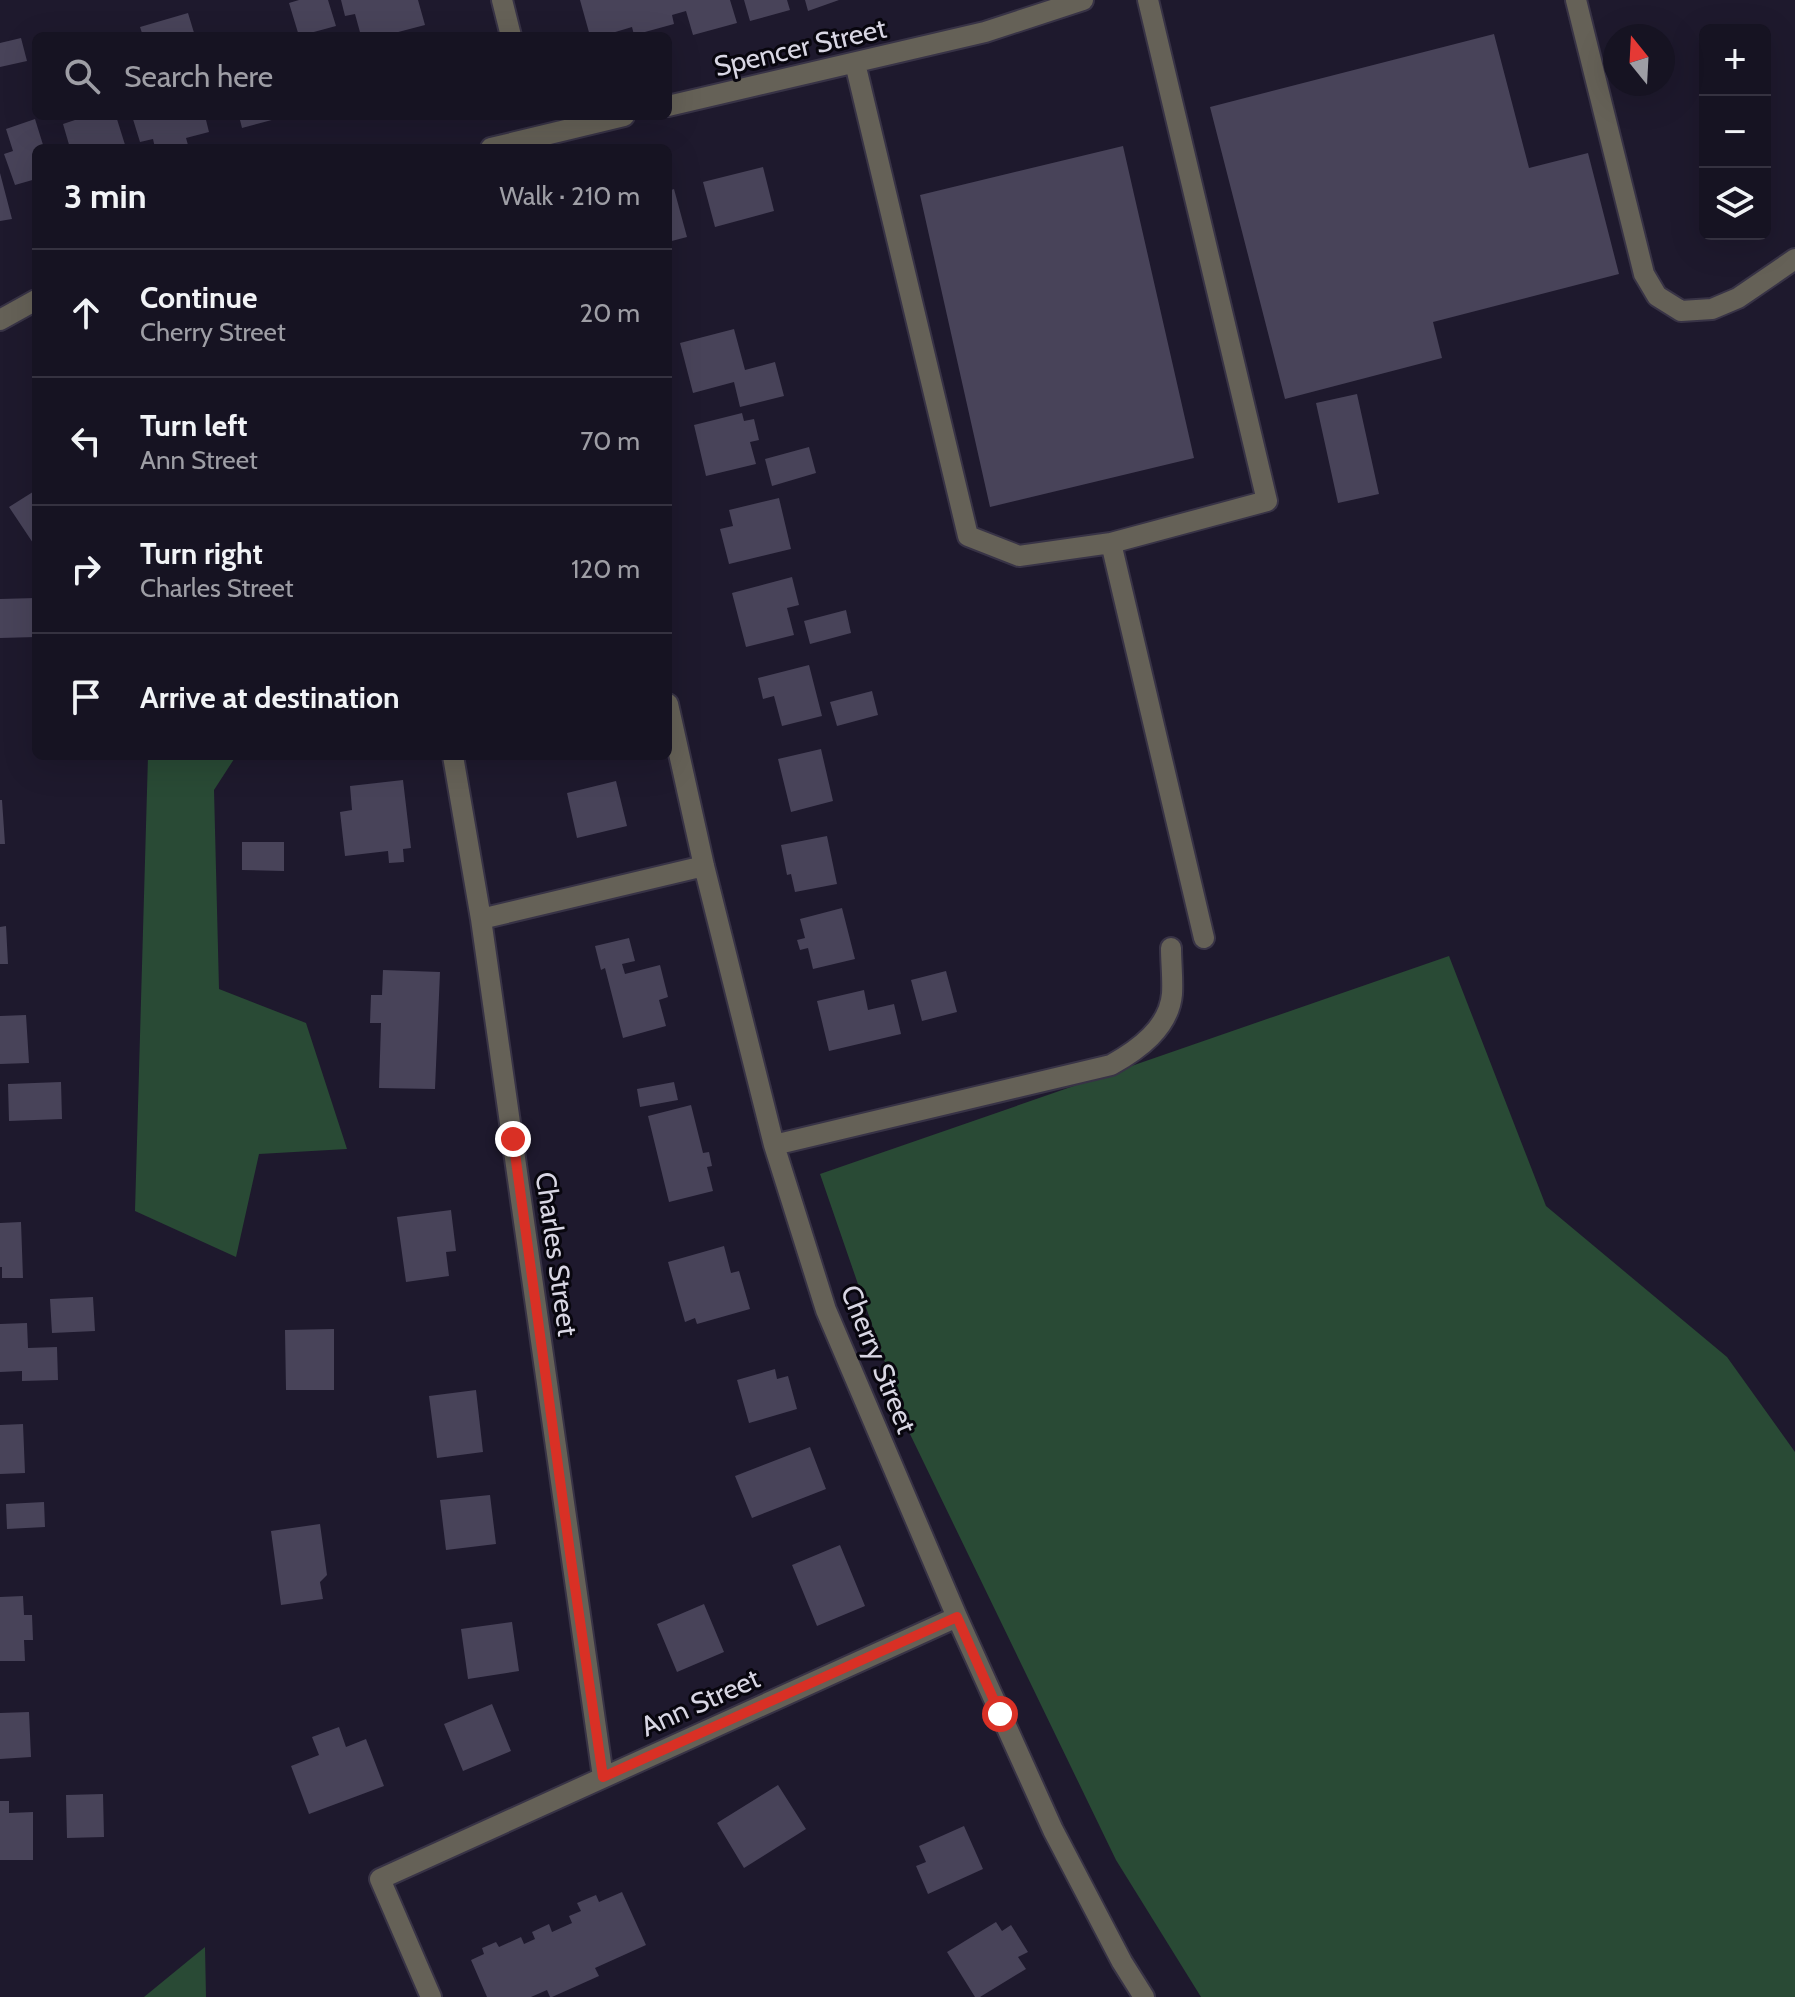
<!DOCTYPE html>
<meta charset="utf-8">
<style>
body{margin:0;font-family:Cabin,sans-serif;background:#23202f;color:#f1f3f6}
.controls{position:absolute;right:24px;top:24px;display:grid;overflow:hidden;border-radius:12px;box-shadow:0 8px 32px #0002}
.controls button{width:72px;height:72px;display:grid;place-items:center;padding:0;border:0;border-bottom:2px solid #353240;background:#161322;color:#f1f3f6;font:40px sans-serif}
.compass{position:absolute;left:1603px;top:24px;width:72px;height:72px;border-radius:50%;background:#161322;box-shadow:0 8px 32px #0002;rotate:342deg}
.stop{position:absolute;width:24px;height:24px;margin:-18px;border:6px solid #d93025;border-radius:50%;background:#fff}
.stop.end{background:#d93025;border-color:#fff;box-shadow:0 2px 8px #0008}
.list{margin:0;padding:0;list-style:none}
h2{display:flex;justify-content:space-between;align-items:center;height:104px;margin:0;padding:0 32px;font-size:34px}
h2 small{font-size:26px;font-weight:400;color:#9e9ea5}
.list li{display:grid;grid-template-columns:52px 1fr auto;gap:24px;align-items:center;box-sizing:border-box;height:128px;padding:0 32px;border-top:2px solid #353240}
.list b{display:block;font-size:30px;white-space:nowrap}
.list p{margin:0;font-size:26px;white-space:nowrap;color:#9e9ea5}
.list em{font-size:26px;font-style:normal;color:#9e9ea5}
.icon{flex:none;width:44px;height:44px;fill:none;stroke:currentColor;stroke-width:2;stroke-linecap:round;stroke-linejoin:round}
.map{position:relative;flex:none;width:1795px;height:1997px;overflow:hidden}
.search{position:absolute;background:#161322;box-shadow:0 8px 32px #0002;left:32px;top:32px;width:640px;height:88px;display:flex;align-items:center;gap:20px;box-sizing:border-box;padding:0 28px;border-radius:12px;color:#9e9ea5;font-size:30px}
.panel{position:absolute;background:#161322;box-shadow:0 8px 32px #0002;left:32px;top:144px;width:640px;height:616px;border-radius:12px}
.map>svg:first-child{display:block}
.green{fill:#294a35}
.building{fill:#484359}
.lines{fill:none;stroke-linecap:round;stroke-linejoin:round}
.minor-casing{stroke:#383346;stroke-width:24}
.minor{stroke:#656157;stroke-width:20}
.route{stroke:#d93025;stroke-width:10}
.labels{text-anchor:middle;dominant-baseline:central;stroke-width:6;stroke-linejoin:round;paint-order:stroke}
.street-label{font-size:28px;fill:#d8d6e3;stroke:#08060e}
</style>
<div class="map">
<svg width="1795" height="1997" viewBox="0 0 1795 1997">
<rect width="100%" height="100%" fill="#1e192d"/>
<path class="green" d="M148,756h88l-22,34 5,199 87,34 41,126 -88,5 -23,103 -101,-46z
M1449,956l97,250 181,151 68,95v545h-594l-85,-137 -207,-428 -89,-258z
M205,1947l1,50h-62z"/>
<path class="building" d="M299,0h29l8,26 -37,10 -10,-33z
M341,0h77l7,25 -42,11h-22l-6,-22 -10,2z
M580,0h150l7,23 -44,12 -7,-24 -14,4 2,9 -40,11 -2,-8 -30,9h-12z
M744,0h43l3,10 -40,11z
M805,0h34l-31,11z
M188,13l7,23h-52l-3,-9z
M1494,34l35,134 59,-15 31,121 -186,48 9,36 -157,41 -75,-292z
M21,38l6,23 -27,6v-24z
M87,116h29l10,32h-56l-7,-24z
M132,116h73l4,16 -23,6 2,7 -18,3 -1,-4 -14,4 -2,-9 -13,3z
M239,116h43l1,1 -41,11z
M35,119l9,29h-8v31l-21,6 -11,-31 9,-3 -7,-22z
M1123,146l71,312 -204,49 -70,-312z
M763,167l11,44 -59,16 -12,-45z
M0,173l12,46 -12,2z
M674,189l13,48 -19,5v-51z
M734,329l11,41 30,-8 9,34 -44,11 -6,-25 -41,11 -13,-50z
M1357,394l22,100 -41,9 -22,-100z
M742,413l2,8 10,-2 5,21 -9,2 6,22 -50,12 -12,-51z
M809,447l7,26 -44,13 -7,-27z
M36,490v51l-3,2 -24,-36z
M779,498l12,51 -62,15 -9,-35 13,-3 -4,-16z
M792,577l7,28 -12,3 7,27 -48,12 -14,-54z
M36,598v39l-36,1v-39z
M846,610l5,23 -41,11 -6,-23z
M809,665l13,51 -40,10 -8,-30 -11,3 -5,-21z
M872,691l6,24 -41,11 -7,-24z
M821,749l12,52 -42,11 -13,-53z
M403,780l8,68 -8,1 1,13 -15,1 -1,-12 -43,5 -5,-44 12,-2 -2,-24z
M616,781l11,45 -50,12 -10,-45z
M0,800h2l3,44h-5z
M827,836l10,48 -42,8 -4,-18 -4,1 -6,-30z
M242,842h42v29l-42,-1z
M842,908l13,51 -42,10 -5,-21 -8,2 -3,-10 8,-2 -5,-19z
M6,926l2,38h-8v-37z
M629,938l6,23 -13,3 3,10 35,-9 8,32 -9,3 7,26 -43,12 -18,-70 -4,2 -6,-24z
M383,970l57,2 -5,117 -56,-1 2,-65h-11l1,-28h11z
M946,971l11,41 -35,9 -11,-41z
M864,990l4,20 26,-6 7,30 -72,17 -12,-50z
M26,1015l3,48 -29,1v-48z
M61,1082l1,37 -53,2 -1,-37z
M674,1082l4,18 -38,7 -3,-18z
M691,1105l12,48 6,-1 3,14 -5,1 6,24 -44,11 -21,-86z
M451,1210l5,41 -10,1 3,24 -43,6 -9,-65z
M21,1222l2,56h-21v-11h-2v-44z
M724,1246l7,27 8,-2 11,38 -53,15 -2,-6 -10,4 -17,-60z
M93,1297l2,34 -43,2 -2,-34z
M27,1323l1,25 29,-1 1,33 -36,1v-10l-22,1v-48z
M334,1329v61h-48l-1,-60z
M775,1369l2,10 11,-3 9,33 -48,14 -12,-43z
M476,1390l7,62 -46,6 -8,-62z
M23,1424l2,49 -25,1v-49z
M810,1447l16,42 -74,29 -17,-42z
M490,1495l6,49 -50,6 -6,-50z
M44,1502l1,25 -38,2 -1,-25z
M320,1524l7,51 -7,7 3,17 -42,6 -10,-74z
M840,1545l25,61 -48,20 -25,-61z
M23,1596l1,19h8l1,25h-9l1,21h-25v-64z
M704,1604l20,48 -47,20 -20,-48z
M512,1622l7,49 -51,8 -7,-50z
M492,1704l19,47 -48,20 -19,-47z
M29,1712l2,45 -31,2v-46z
M339,1727l7,20 20,-8 18,47 -75,28 -18,-48 28,-11 -7,-18z
M778,1785l28,44 -62,39 -27,-45z
M103,1794l1,43 -37,1 -1,-43z
M0,1801h9v12l24,-1v48h-33z
M964,1826l19,43 -55,25 -12,-28 10,-4 -7,-16z
M622,1892l24,53 -51,23 4,8 -47,21h-2l-3,-7 -16,7h-44l-16,-37 13,-6 -2,-6 14,-6 3,5 22,-10 3,7 11,-5 -3,-7 17,-8 3,8 20,-9 -3,-7 12,-5 -4,-8 19,-8 3,7z
M996,1922l6,9 9,-6 17,27 -10,5 8,12 -46,28h-5l-28,-45z"/>
<g class="lines">
<defs>
<path id="minor" d="M502,0l9,36
M1576,0l68,274 13,22 24,15 31,-2 26,-11 57,-39
M855,63l113,473 51,20 92,-13 156,-42 -119,-501
M668,106l317,-74 98,-32
M491,148l133,-32
M0,320l36,-20
M1111,543l93,395
M668,704l36,162 70,279 52,165 131,307 96,213 69,132 22,35
M453,756l28,163 122,858
M481,919l223,-53
M774,1145l337,-80c27,-15 58,-37 61,-71 1,-15 -1,-31 -1,-46
M431,1997l-51,-118 577,-262"/>
</defs>
<use href="#minor" class="minor-casing"/>
<use href="#minor" class="minor"/>
</g>
<g class="lines">
<path class="route" d="M513,1139l58,421 32,217 354,-160 43,97"/>
</g>
<g class="labels">
<g class="street-label">
<text transform="translate(800 47) rotate(-13)">Spencer Street</text>
<text transform="translate(557 1254) rotate(82)">Charles Street</text>
<text transform="translate(879 1359) rotate(68)">Cherry Street</text>
<text transform="translate(700 1702) rotate(-24)">Ann Street</text>
</g>
</g>
</svg>
<div class="controls">
<button>+</button>
<button>−</button>
<button><svg class="icon" aria-label="layers" viewBox="0 0 24 24"><path d="M12 4l9 5-9 5-9-5zM3 14l9 5 9-5"/></svg></button>
</div>
<svg class="compass" viewBox="-18 -18 36 36"><path d="M0-13l5 13h-10z" fill="#e53935"/><path d="M0 13l5-13h-10z" fill="#9e9ea5"/></svg>
<div class="stop" style="left:1000px;top:1714px"></div>
<div class="stop end" style="left:513px;top:1139px"></div>
<div class="search"><svg class="icon" aria-label="search" viewBox="0 0 24 24"><circle cx="10" cy="10" r="6"/><path d="M15 15l6 6"/></svg>Search here</div>
<section class="panel">
<h2>3 min<small>Walk · 210 m</small></h2>
<ul class="list">
<li><svg class="icon" aria-label="ahead" viewBox="0 0 24 24"><path d="M12 20V5M6 11l6-6 6 6"/></svg><div><b>Continue</b><p>Cherry Street</p></div><em>20 m</em></li>
<li><svg class="icon" aria-label="left" viewBox="0 0 24 24"><path d="M17 20v-9H6M10 6l-5 5 5 5"/></svg><div><b>Turn left</b><p>Ann Street</p></div><em>70 m</em></li>
<li><svg class="icon" aria-label="right" viewBox="0 0 24 24"><path d="M7 20v-9h11M14 6l5 5-5 5"/></svg><div><b>Turn right</b><p>Charles Street</p></div><em>120 m</em></li>
<li><svg class="icon" aria-label="arrive" viewBox="0 0 24 24"><path d="M6 21V4h12l-3 4 3 4H6"/></svg><div><b>Arrive at destination</b></div></li>
</ul>
</section>
</div>
